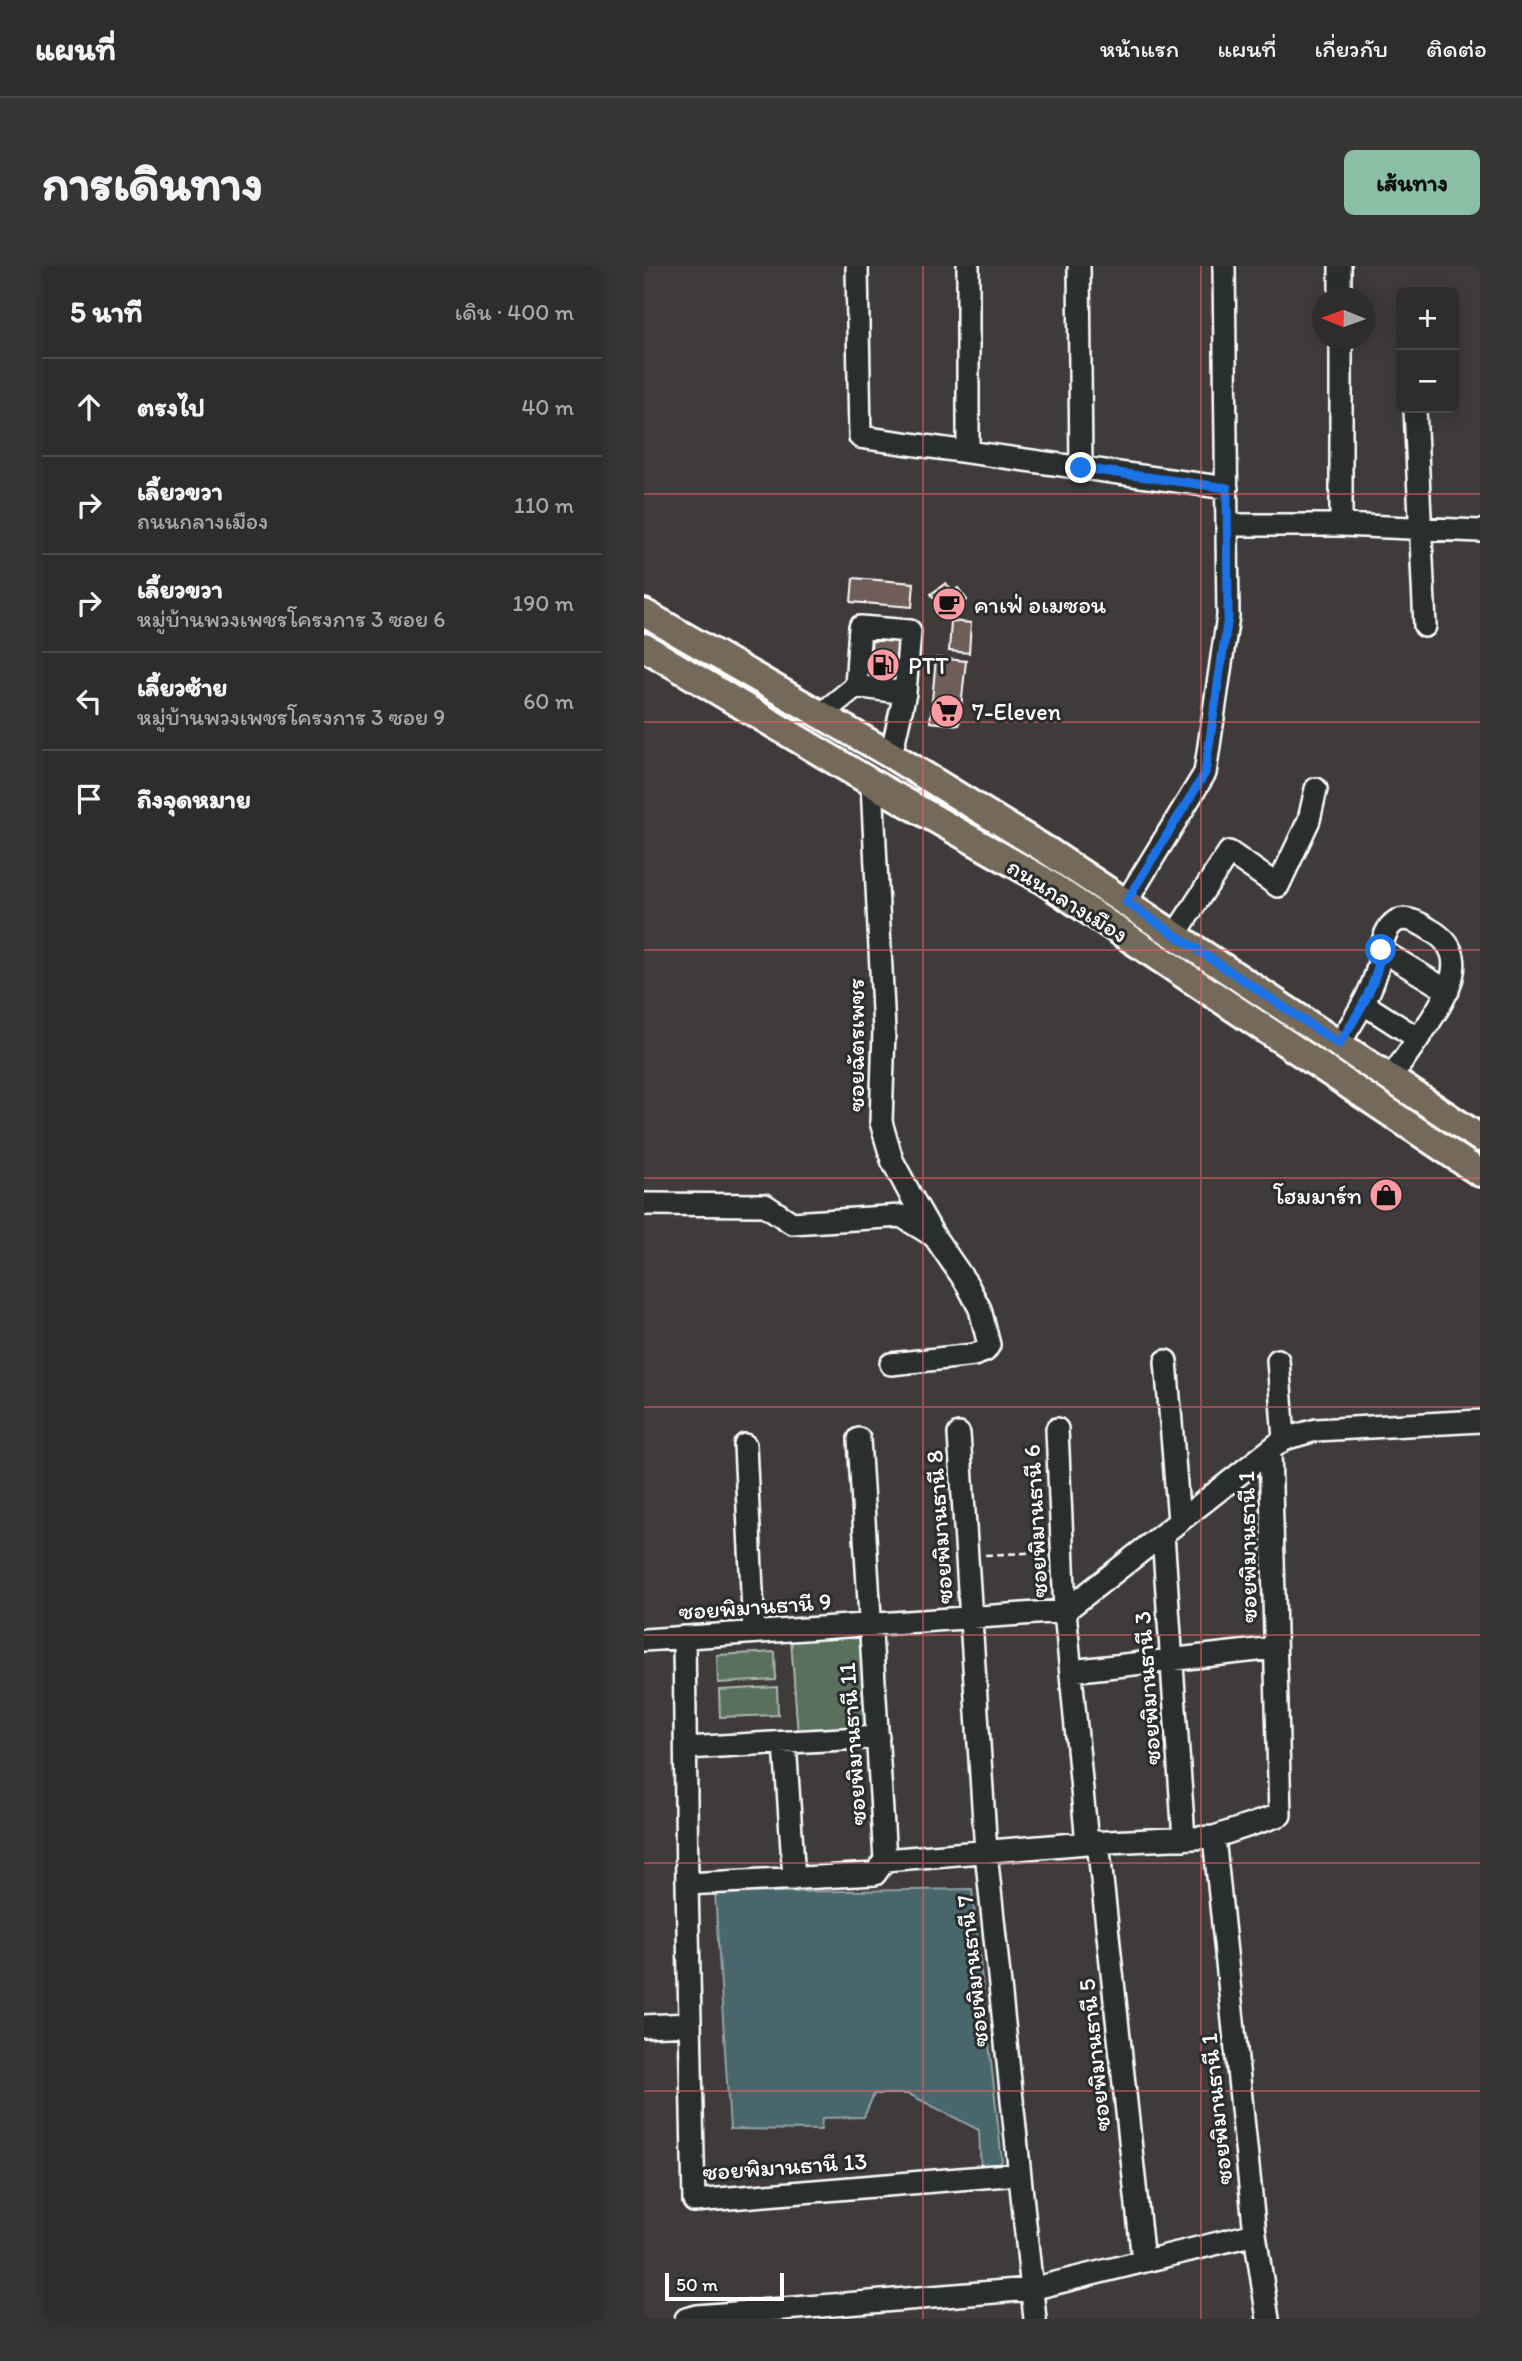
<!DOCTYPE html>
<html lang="th">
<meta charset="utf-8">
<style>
body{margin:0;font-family:Itim,"Playpen Sans Thai",sans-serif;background:#373434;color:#f1f3f6}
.controls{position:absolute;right:21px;top:21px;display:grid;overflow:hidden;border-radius:10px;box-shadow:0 4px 18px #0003}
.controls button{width:63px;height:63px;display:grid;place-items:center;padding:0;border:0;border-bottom:2px solid #4a4848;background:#2f2c2c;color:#f1f3f6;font:35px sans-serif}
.compass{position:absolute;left:668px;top:21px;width:63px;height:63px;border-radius:50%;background:#2f2c2c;box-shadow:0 4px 18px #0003;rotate:271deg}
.scale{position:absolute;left:21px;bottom:18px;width:119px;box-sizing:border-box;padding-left:7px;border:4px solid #fff;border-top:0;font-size:19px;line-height:24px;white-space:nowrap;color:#fff;-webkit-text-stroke:5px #2a2d2e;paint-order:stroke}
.stop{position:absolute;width:21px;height:21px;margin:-16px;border:5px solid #1a73e8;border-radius:50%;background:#fff}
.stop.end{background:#1a73e8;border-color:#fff;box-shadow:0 2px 7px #0008}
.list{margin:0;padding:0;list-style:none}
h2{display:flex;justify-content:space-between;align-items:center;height:91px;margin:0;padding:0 28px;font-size:30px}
h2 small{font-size:23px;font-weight:400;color:#a7a7a9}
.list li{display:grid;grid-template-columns:46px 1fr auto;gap:21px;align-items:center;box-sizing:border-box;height:98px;padding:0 28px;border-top:2px solid #4a4848}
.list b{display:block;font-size:26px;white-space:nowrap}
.list p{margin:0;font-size:23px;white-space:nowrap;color:#a7a7a9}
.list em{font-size:23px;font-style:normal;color:#a7a7a9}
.icon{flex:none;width:38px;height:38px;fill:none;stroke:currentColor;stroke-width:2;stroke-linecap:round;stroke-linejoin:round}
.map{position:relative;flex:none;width:836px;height:2053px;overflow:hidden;border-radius:10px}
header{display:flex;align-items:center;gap:42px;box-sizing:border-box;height:98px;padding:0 35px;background:#2f2c2c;border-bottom:2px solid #4a4848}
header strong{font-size:33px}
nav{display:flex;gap:38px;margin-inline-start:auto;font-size:24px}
.intro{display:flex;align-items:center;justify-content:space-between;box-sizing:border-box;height:168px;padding:0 42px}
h1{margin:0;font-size:49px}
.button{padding:18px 32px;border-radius:10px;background:#8abfa5;color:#111;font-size:24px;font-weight:700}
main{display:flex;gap:42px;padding:0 42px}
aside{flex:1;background:#2f2c2c;border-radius:10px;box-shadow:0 4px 18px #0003}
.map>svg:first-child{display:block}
.green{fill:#58705c;stroke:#acb8ae;stroke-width:2}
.water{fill:#48666c;stroke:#91a3a7;stroke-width:2}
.building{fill:#6f5d58;stroke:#fff;stroke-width:2}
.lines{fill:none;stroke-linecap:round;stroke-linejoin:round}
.minor-casing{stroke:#fff;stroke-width:26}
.major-casing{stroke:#fff;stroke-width:32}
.path{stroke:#fff;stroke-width:2.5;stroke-dasharray:7 5;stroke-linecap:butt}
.minor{stroke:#2a2d2e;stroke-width:21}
.major{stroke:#746a5a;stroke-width:26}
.route{stroke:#1a73e8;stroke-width:9}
.grid{fill:none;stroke:#e05e5e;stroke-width:2;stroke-opacity:0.55}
.labels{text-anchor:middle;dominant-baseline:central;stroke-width:6;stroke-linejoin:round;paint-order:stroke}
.poi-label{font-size:24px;fill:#fff;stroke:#2a2d2e;text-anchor:start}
.street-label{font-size:24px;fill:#fff;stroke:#2a2d2e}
</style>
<header>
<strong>แผนที่</strong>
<nav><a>หน้าแรก</a><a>แผนที่</a><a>เกี่ยวกับ</a><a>ติดต่อ</a></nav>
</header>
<div class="intro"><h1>การเดินทาง</h1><a class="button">เส้นทาง</a></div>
<main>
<aside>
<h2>5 นาที<small>เดิน · 400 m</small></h2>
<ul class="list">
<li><svg class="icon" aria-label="ahead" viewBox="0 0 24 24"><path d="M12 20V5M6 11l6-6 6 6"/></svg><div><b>ตรงไป</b></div><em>40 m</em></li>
<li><svg class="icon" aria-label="right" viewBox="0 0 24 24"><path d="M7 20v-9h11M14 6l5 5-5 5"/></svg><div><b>เลี้ยวขวา</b><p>ถนนกลางเมือง</p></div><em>110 m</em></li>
<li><svg class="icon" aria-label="right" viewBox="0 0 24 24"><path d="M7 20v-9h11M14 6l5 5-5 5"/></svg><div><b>เลี้ยวขวา</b><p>หมู่บ้านพวงเพชรโครงการ 3 ซอย 6</p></div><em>190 m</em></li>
<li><svg class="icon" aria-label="left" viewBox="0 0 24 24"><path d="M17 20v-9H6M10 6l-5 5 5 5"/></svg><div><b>เลี้ยวซ้าย</b><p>หมู่บ้านพวงเพชรโครงการ 3 ซอย 9</p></div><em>60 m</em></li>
<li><svg class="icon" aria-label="arrive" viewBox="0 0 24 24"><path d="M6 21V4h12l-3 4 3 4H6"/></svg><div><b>ถึงจุดหมาย</b></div></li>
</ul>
</aside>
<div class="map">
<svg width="836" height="2053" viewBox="0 0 836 2053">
<rect width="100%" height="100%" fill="#3f3b3b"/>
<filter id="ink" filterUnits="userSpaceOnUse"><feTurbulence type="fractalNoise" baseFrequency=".0143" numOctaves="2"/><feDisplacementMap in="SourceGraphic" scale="14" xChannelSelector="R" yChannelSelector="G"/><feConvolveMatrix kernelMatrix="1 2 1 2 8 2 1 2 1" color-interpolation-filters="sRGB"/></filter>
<g filter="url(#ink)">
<path class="green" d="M217,1369l7,96 -70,4 -7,-95z
M131,1386l1,28 -58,3 -1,-28z
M133,1421l1,28 -58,2 -1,-27z"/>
<path class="water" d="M328,1623l30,272 -7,8 -14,3 -2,-42 -70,-36h-35l-10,23 -42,1 -1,12 -91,-1 -15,-236z"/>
<path class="building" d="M209,312l61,5 -2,24 -61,-5z
M302,317l7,9 5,-4 9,12 -25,19 -8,-10 5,-4 -8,-11z
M307,355l20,2 -2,30 -20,-2z
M228,371l26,3 -4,46 -26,-2z
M292,392l30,3 -7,64 -29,-3z"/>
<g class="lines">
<defs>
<path id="minor" d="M213,0l3,171 367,51
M324,0v186
M435,0l2,202
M696,0v32
M697,74v185
M771,142l10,218
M583,259h114l139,6
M212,420l4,-59 50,4 -5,62 -14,62
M175,450l37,-30 49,7
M228,517l12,248 -3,91 11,38 18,34 24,42 33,48 13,25 9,36 -4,6 -11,4 -83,9
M482,636l79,-129 23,-157 -4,-350
M531,669l54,-83 49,34 31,-66 7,-31
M737,684c6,-32 21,-39 48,-21 9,5 18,12 22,22 4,8 3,18 1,26 -5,26 -45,76 -61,101
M720,738l53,34
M695,778c19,-31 38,-58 42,-94l67,41
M0,938l121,1 27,18 109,-7 31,19
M634,1094l6,79
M522,1095l13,160
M413,1163l8,182 22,232
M315,1168l27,418 49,467
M215,1173l26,421
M101,1179l9,187
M519,1268l21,305
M40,1371l3,247 7,317 325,-27
M0,1374l421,-29 219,-172 32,-9 164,-9
M427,1405l204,-23
M141,1477l9,136
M42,1482l192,-11
M454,1576l45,419
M43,1618l188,-10 10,-14 202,-17 127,-6
M0,1760l46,-2
M611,1968l13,85
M42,2053l11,-3 334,-27 224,-55 -41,-397 66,-22 -10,-365"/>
<path id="major" d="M0,347l247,142 160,98 429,285
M0,381l228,136 169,96 439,294"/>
</defs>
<use href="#minor" class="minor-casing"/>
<use href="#major" class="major-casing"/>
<path class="path" d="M341,1289l60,-3"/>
<use href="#minor" class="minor"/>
<use href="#major" class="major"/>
</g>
</g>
<g class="lines" filter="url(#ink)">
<path class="route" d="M437,202l146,20 1,129 -23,156 -79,129 213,142c19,-30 38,-58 42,-94"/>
</g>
<path class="grid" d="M279,0v2053M557,0v2053M0,228h836M0,456h836M0,684h836M0,912h836M0,1141h836M0,1369h836M0,1597h836M0,1825h836"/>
<defs>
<symbol id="cafe-disc" viewBox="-11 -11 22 22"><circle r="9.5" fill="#ff9aa2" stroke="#2a2d2e"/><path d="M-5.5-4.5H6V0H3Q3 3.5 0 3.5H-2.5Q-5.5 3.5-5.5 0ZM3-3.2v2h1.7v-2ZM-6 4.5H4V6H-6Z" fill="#111"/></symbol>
<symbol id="fuel-disc" viewBox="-11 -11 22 22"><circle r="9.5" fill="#ff9aa2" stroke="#2a2d2e"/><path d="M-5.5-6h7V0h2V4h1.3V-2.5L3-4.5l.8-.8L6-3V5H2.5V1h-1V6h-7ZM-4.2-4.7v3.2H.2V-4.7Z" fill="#111"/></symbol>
<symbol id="supermarket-disc" viewBox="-11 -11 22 22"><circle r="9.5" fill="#ff9aa2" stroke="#2a2d2e"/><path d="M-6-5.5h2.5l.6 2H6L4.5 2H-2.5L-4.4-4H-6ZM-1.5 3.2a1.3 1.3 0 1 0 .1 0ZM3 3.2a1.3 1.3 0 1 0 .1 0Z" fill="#111"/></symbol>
<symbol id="shop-disc" viewBox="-11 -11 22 22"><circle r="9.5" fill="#ff9aa2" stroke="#2a2d2e"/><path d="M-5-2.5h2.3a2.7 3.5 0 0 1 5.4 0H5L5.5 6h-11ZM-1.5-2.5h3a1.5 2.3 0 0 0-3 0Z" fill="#111"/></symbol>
</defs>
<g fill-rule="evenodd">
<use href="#cafe-disc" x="286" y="319" width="38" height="38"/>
<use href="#fuel-disc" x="220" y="380" width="38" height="38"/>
<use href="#supermarket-disc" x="284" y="426" width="38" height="38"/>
<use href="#shop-disc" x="723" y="910" width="38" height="38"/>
</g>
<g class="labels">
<g class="poi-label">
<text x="330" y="338">คาเฟ่ อเมซอน</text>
<text x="264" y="399">PTT</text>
<text x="328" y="445">7-Eleven</text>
<text x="718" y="929" text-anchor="end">โฮมมาร์ท</text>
</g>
<g class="street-label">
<text transform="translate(424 634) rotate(32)">ถนนกลางเมือง</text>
<text transform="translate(211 779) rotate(-90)">ซอยฉัตรเพชร</text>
<text transform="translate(391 1255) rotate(-93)">ซอยพิมานธานี 6</text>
<text transform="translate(295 1261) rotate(-94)">ซอยพิมานธานี 8</text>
<text transform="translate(603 1281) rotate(-91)">ซอยพิมานธานี 1</text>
<text transform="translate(111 1340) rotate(-4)">ซอยพิมานธานี 9</text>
<text transform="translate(503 1422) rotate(-94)">ซอยพิมานธานี 3</text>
<text transform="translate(208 1478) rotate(-94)">ซอยพิมานธานี 11</text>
<text transform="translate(328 1705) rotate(-96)">ซอยพิมานธานี 7</text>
<text transform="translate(450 1789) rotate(-96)">ซอยพิมานธานี 5</text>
<text transform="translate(572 1843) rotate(-96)">ซอยพิมานธานี 1</text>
<text transform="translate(141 1900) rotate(-4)">ซอยพิมานธานี 13</text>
</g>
</g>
</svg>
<div class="controls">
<button>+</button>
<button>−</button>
</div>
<svg class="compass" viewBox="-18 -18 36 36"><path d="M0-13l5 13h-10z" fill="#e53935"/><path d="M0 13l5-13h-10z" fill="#a7a7a9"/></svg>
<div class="scale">50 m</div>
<div class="stop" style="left:737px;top:684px"></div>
<div class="stop end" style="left:437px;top:202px"></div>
</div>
</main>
